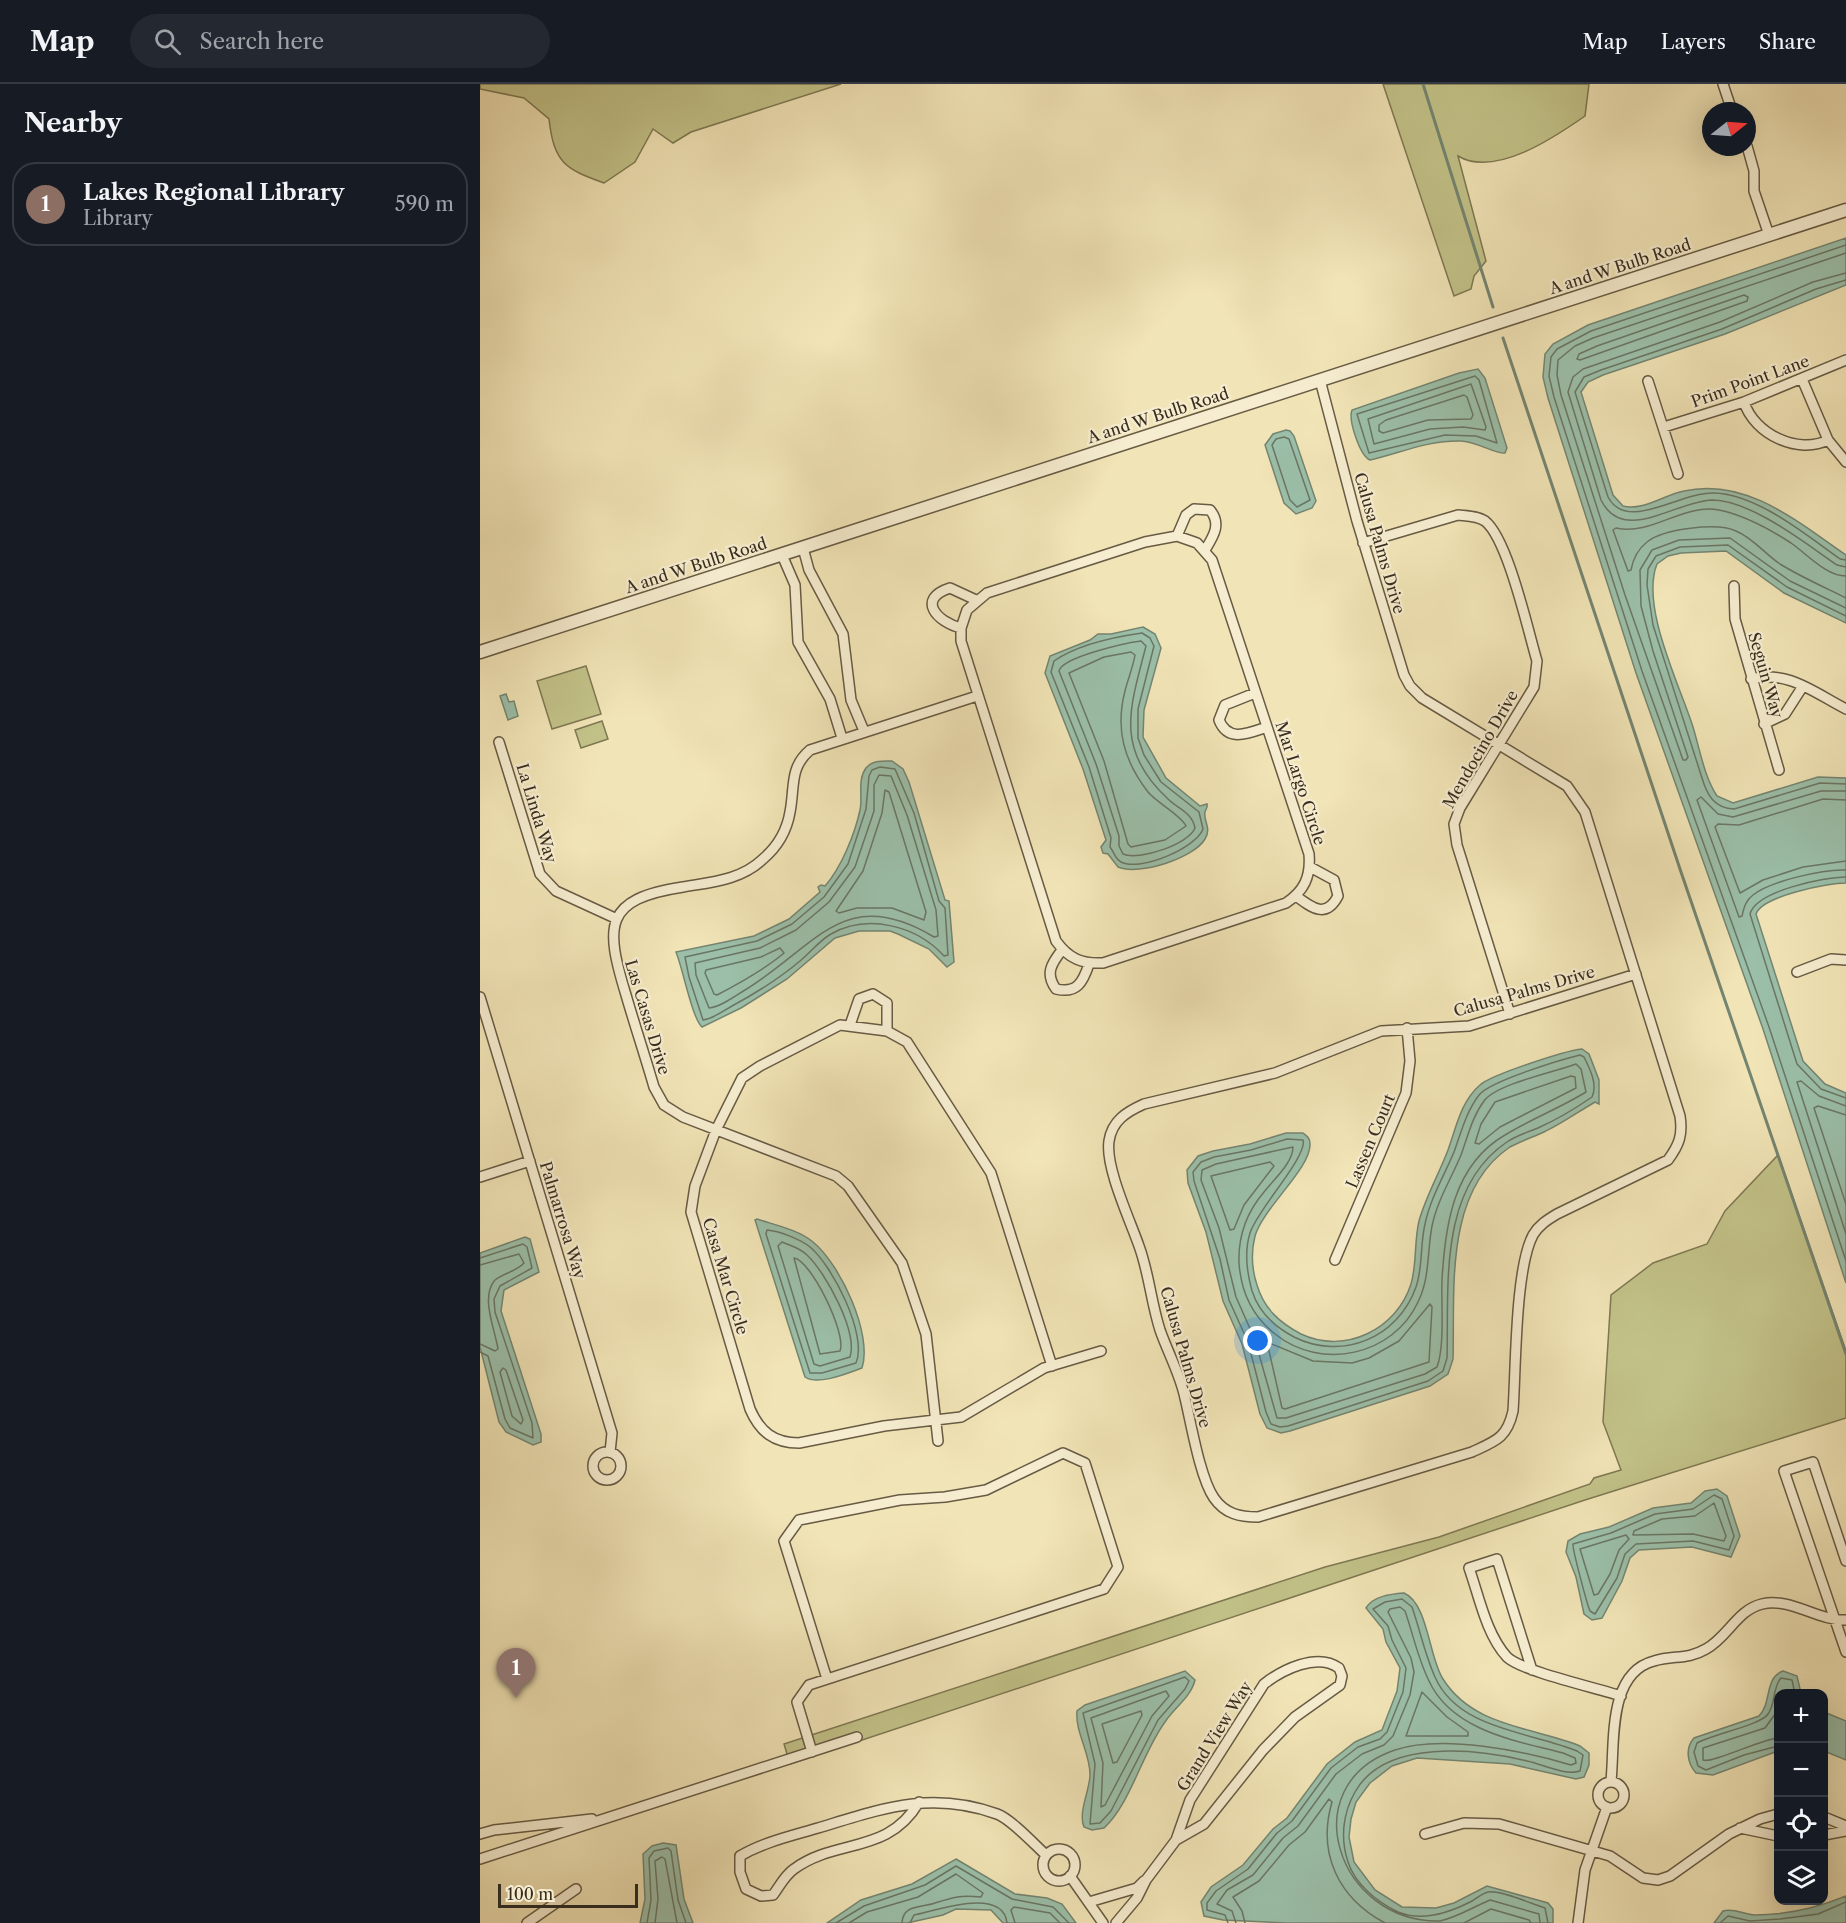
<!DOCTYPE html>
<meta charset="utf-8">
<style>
body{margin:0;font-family:"Libre Caslon Text",serif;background:#242831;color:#f1f3f6}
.controls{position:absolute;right:18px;bottom:18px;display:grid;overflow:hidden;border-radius:12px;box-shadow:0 6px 24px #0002}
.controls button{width:54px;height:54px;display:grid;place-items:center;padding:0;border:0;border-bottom:2px solid #363941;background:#171b24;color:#f1f3f6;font:30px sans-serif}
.compass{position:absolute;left:1222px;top:18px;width:54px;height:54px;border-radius:50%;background:#171b24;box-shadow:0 6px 24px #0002;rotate:73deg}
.scale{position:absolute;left:18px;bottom:15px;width:140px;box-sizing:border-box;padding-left:6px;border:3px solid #392d1e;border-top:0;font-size:16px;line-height:21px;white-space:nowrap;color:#392d1e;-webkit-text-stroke:4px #f6edd0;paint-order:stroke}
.you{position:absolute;left:778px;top:1257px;width:21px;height:21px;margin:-15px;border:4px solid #fff;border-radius:50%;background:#1a73e8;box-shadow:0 0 0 9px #1a73e833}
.badge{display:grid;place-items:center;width:39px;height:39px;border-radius:50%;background:#db2777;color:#fff;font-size:20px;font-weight:700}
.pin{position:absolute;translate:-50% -50px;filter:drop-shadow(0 2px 3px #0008)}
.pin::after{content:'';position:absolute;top:32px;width:21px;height:18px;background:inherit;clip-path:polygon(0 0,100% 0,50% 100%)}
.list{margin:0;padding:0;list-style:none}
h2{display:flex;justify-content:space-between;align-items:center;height:78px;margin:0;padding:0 24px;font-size:26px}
h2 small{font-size:20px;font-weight:400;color:#9ea1a6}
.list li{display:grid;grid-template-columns:39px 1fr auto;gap:18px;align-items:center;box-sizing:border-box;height:84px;margin:0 12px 12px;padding:0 12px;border:2px solid #363941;border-radius:24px}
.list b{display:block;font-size:22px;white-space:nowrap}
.list p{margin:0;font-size:20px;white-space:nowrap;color:#9ea1a6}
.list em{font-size:20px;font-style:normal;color:#9ea1a6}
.icon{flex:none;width:33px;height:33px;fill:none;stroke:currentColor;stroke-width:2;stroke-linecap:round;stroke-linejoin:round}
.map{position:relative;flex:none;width:1366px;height:1839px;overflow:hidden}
header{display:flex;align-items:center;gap:36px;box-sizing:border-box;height:84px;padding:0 30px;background:#171b24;border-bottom:2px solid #363941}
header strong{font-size:28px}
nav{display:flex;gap:33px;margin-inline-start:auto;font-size:21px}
.search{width:420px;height:54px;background:#242831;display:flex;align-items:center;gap:15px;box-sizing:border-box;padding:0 21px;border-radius:33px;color:#9ea1a6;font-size:22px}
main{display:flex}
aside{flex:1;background:#171b24}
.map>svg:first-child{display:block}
.green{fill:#c2c288;stroke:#7e7853;stroke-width:1.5}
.water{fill:#9bbfa9;stroke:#748571;stroke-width:1.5}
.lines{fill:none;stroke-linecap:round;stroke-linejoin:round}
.shore{stroke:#6a7664;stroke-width:1.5}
.stream{stroke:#748571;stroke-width:3}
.minor-casing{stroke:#675b44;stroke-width:12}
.tertiary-casing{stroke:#675b44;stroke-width:15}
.minor{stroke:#f6edd0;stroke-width:9}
.tertiary{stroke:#f6edd0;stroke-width:12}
.labels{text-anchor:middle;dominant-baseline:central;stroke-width:4.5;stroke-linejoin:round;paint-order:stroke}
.street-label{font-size:16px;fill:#392d1e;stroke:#f6edd0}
</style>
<header>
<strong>Map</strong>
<div class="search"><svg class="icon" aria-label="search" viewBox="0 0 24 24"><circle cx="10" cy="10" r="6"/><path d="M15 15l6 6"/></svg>Search here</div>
<nav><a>Map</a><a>Layers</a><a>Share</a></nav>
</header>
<main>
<aside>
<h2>Nearby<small></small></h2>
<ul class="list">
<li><span class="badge" style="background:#8d6e63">1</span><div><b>Lakes Regional Library</b><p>Library</p></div><em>590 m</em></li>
</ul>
</aside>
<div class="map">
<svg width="1366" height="1839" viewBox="0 0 1366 1839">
<rect width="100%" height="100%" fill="#f1e4b6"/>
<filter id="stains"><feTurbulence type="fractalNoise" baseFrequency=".00333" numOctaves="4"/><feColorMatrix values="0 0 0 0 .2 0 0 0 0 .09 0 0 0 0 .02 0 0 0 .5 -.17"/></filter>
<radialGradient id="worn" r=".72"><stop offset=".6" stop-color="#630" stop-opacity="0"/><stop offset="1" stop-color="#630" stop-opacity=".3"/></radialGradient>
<path class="green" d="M0,0h361l-150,48 -18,11 -20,-14 -18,33 -31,21c-39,-14 -50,-20 -55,-64l-25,-21 -44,-9z
M903,0h206l-4,32c-30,21 -90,62 -127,40l28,105 -12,15 -3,13 -17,7z
M106,582l15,48 -49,15 -15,-48z
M122,637l6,18 -27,9 -6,-18z
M1298,1071l68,196v67l-261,82 -795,264 -6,-20 541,-177 114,-30 151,-53 4,-6 27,-8 -18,-48 8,-127 42,-32 54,-19 18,-33z"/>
<path class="water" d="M1366,154v47l-121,49 -122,41 -15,7 -7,10 32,103 10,11c20,5 41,-11 61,-15 62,-14 114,31 162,64v68l-62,-30 -58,-42 -45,2 -13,3 -11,8c-17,42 23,122 36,163 7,23 11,49 24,69l16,7 85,-26 28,1v105c-18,0 -84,13 -90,31l47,147 22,23 21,9v190l-83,-254 -127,-356 -88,-275 -5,-21 2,-23 8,-10 35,-19z
M998,285l7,9 22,70 -2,5c-7,2 -30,-12 -44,-12 -33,-1 -60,12 -91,19 -10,-4 -22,-40 -18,-50l107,-37z
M806,346l4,1 4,5 22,65 -4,7 -16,6 -12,-11 -19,-58 8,-11z
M663,543l12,7 6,14 -17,62 -1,27 23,41 34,28 7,-2c1,3 -1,5 -2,8 -2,9 7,16 0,27 -11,19 -66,37 -87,28l-10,-13 -5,-1 -2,-6 5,-7 -23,-71 -38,-96 5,-17 40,-16 8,-6h13z
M26,610l3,8 5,-1 4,15 -10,4 -8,-24z
M412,677l11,8 6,13 36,118 4,1 5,61 -7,5 -18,-18 -31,-15 -8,-3h-31l-24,7 -48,41 -46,29 -39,19c-10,-9 -19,-58 -26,-75l78,-16 35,-17 31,-27 -2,-5 3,-2 4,1c16,-18 30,-52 35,-76 3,-14 -3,-30 6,-42 6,-8 17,-7 26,-7z
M1102,965l7,5 10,26v24l-4,-2c-17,10 -34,22 -51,30 -11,5 -23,9 -34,15 -66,44 -55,143 -57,212l-5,15 -18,12 -140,45 -9,2 -14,-5 -7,-14 -18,-70 -19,-43 -17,-69 -18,-49 -1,-13 11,-14 15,-5 37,-7 36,-11h17c4,3 7,5 7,11 1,24 -47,64 -55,92 -4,16 -3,34 2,49 7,24 23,38 44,49 44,21 96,-5 110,-50 6,-20 3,-42 8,-63 7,-25 20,-47 29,-71 8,-22 13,-49 32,-65 11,-10 84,-34 102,-36z
M277,1135c18,6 42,11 56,23 27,22 60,92 49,126 -14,5 -44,18 -57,9l-50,-157z
M45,1153l5,2 9,33 -35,18 -3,21 40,123v8l-8,3 -27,-13 -7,-10 -19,-75v-94z
M1237,1405l10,7 13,40 -9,21 -39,-10 -53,3 -9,8 -8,23 -20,37 -10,2 -8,-6 -8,-37 -10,-25 2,-11 12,-7 29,-7 44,-19 38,-5 14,-12z
M924,1509c24,10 25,65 39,86 30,48 90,48 137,67l9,7v12l-5,12 -8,2 -66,-15 -93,-6 -25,8 -22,17 -14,19 -5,17 -2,18 5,25 21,28 27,17 34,1 18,-5 33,-17 61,17 5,6v14h-266l-64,-3 -19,-4 -3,-14 10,-15 32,-22 30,-36 14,-11 40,-54 28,-22 27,-12 15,-39 3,-23 -14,-26 -3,-13 -17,-21c7,-12 25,-14 38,-15z
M705,1587l10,9c-4,17 -21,28 -30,42 -23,31 -34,81 -61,106l-12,2 -8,-3c-6,-14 5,-35 6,-51 1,-22 -15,-43 -13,-65l8,-6z
M1303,1587l14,5 4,17 -23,1v57l-65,24 -17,-2c-9,-10 -11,-25 -2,-35l65,-22c13,-13 5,-38 24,-45z
M1344,1628l22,9v39l-22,-9z
M183,1759l13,2 8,54 9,24h-53l5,-24 -2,-45 9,-8z
M476,1775l59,35 32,4 15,6 14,19h-73l-12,-13 -35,-1 -13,6 -36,8h-80l34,-23 51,-16z
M1366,1812v27h-132l9,-12c11,-3 20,3 32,4 32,0 62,-7 91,-19z"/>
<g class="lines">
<path class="shore" d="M1366,161l-255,86 -34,18 -6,8 -2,19 5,21 88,274 127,356 77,234
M1366,169l-253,85 -18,8 -17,14 -1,15 4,20 64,200 58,165h3l2,-3 -35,-106 -12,-45 -1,-36 12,-20 27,-10 51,-2 60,43 56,27
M1366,189l-33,9 -93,40 -137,47 -10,8 -5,15 33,108c22,45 75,1 111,0 39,0 94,44 125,65l9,2
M1366,196l-30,9 -94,40 -121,41 -17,7 -9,15 33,105c19,36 71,-5 106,-4 43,1 92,42 126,66l6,1
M1264,211l4,2 -1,4 -167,59 -3,-1 2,-5 18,-8z
M995,292l4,4 18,63 -21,-7 -31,-1 -76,18 -12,-39z
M991,300l15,43 -1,3 -22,-3 -33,2 -56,15 -6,-25z
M984,311l3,2 6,18 -2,4 -43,1 -45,13 -4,-2v-6l7,-5z
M804,353l5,2 21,61 -13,7 -7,-7 -18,-55 4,-6z
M1366,492c-20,0 -39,-22 -55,-33 -20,-13 -47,-28 -72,-33 -36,-7 -67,26 -103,18l-3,2 15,41 3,-1c2,-11 7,-21 16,-28 16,-13 70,-20 89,-11 17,7 29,23 44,33 21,13 44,23 66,34
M1366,532l-59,-29 -59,-42 -48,2 -24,9 -8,13 -1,16 6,40 49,153c5,17 12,30 32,31l86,-26 26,1
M662,549l8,5 4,8 -16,63v29l6,17 17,27 38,30 4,17c-7,19 -63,43 -82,33 -6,-3 -7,-10 -11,-15l1,-9 -22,-71 -38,-95 3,-11c23,-16 60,-24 88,-28z
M661,557l5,5c-16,62 -32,103 22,153 10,10 24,13 27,29 -6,16 -56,33 -72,26l-4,-8v-10l-23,-72 -37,-93c3,-14 67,-28 82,-30z
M651,568l4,3c-2,12 -7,24 -10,36 -10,38 -1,70 23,101 9,11 33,23 38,34l-21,14 -34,7 -3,-3 -24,-83 -35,-88 35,-16z
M400,683l15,2 19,44 25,88 6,7 3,47 -4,1c-27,-30 -76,-43 -113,-22 -11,6 -20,18 -31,27 -20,17 -44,32 -68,45 -9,5 -19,13 -29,14l-14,-43 -4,-20 72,-16 35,-17 32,-27 24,-33 18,-55 3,-33 3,-6z
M399,691l12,1 16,39 29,95 2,26 -4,1c-90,-54 -117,9 -189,53 -10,6 -24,17 -36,18l-13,-33 -1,-12 65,-15 36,-18 33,-28 26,-35 19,-56v-26z
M405,706l4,2 37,120 -2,8 -32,-12h-35l-18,5 -3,-2 27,-40 19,-58z
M1366,707h-25l-88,26 -15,-3 -17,-17 -4,3 42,117 3,-1c2,-9 4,-16 11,-21 17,-14 71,-26 93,-25
M1366,716l-23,-1 -84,26 -21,-1 -3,3 25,66 23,-13 40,-13 43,-6
M1366,793c-22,0 -90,14 -96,37l47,150 24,25 25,9
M300,864l4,5c-20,17 -44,30 -67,42l-3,-1 -9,-21 1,-3 55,-13z
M1100,971l4,2c6,12 14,28 8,40 -16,11 -34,22 -52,30 -11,5 -23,8 -33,15 -69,46 -58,144 -60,216l-4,13 -15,10 -140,45 -8,1 -9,-3 -5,-12 -18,-70 -19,-42 -9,-41 -26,-78 -1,-9 8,-10 13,-5 37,-7 36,-11 16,1c5,16 -46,70 -53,93 -6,19 -3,40 2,58 7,22 23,36 42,46 48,24 104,1 122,-50 7,-20 4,-42 9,-63 5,-25 19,-48 29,-72 7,-19 12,-40 25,-57 11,-14 81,-35 101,-40z
M1096,980l5,5 5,23c-26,16 -55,27 -81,43 -52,30 -60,91 -63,145 -1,25 3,65 -5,87l-12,7 -139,44h-9l-22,-78 -19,-43 -17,-69 -18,-48 1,-10 14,-6 77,-17c0,16 -20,33 -29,45 -17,20 -26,45 -25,71 2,29 13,53 36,71 46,37 118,22 143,-32 12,-24 9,-50 14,-76 5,-25 19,-47 29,-71 7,-19 11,-38 23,-54 12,-17 71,-29 92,-37z
M1091,992l4,1 1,11 -76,39 -21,17 -4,-1 6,-19 14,-22z
M1366,1022l-27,-10 -18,-15 -4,1 49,152
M1366,1031l-28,-9 -4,2 32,96
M790,1078l4,4 -30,39 -10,24 -4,1 -19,-54z
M287,1146c12,1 33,9 43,17 22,18 58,88 46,116l-34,10h-12l-44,-139z
M302,1158c9,4 18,6 25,13 19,18 51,77 43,102l-30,9 -6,-2 -36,-118z
M0,1174l43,-14 4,3 5,21 -32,18 -6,13 1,13 37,111 1,15 -23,-10 -5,-9 -17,-63 -8,-4
M314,1174c17,2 53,76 46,93l-20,3z
M0,1181l39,-11 5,9c-7,8 -20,10 -29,17 -15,17 0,49 3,69l-3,2 -15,-7
M950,1220l2,3 -3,55 -144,47 -3,-1 -15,-66 46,19 39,2 17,-5 30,-17z
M23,1284l3,2 17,50 -2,4 -9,-8 -12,-44z
M1234,1411l8,4 12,37 -5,14 -36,-9 -57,3 -11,10 -8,24 -22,36 -5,-3c-3,-7 -18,-63 -17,-67l38,-11 44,-19 38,-5z
M1234,1419l12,33 -2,5 -31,-7 -60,1 1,-4 28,-12 33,-3z
M1146,1451l3,4 -10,11 -9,24 -12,20 -4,1 -14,-46z
M705,1593l4,4 -4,8 -27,31 -47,91 -11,12 -10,1 5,-60 -12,-51z
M686,1607l3,5 -17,20 -47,89 -4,2 2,-44 -12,-45z
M942,1608l25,25 21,15v4h-62z
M1298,1626l-13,18 -62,20v12c8,4 59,-21 75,-22
M661,1627l1,4 -25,47 -4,1 -11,-39z
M1298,1662l-34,9 -38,15 -8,-4 -4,-14 3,-9c16,-9 64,-18 71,-29 8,-10 4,-26 13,-36l11,2 3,14
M167,1839l4,-23 -2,-42 5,-7 14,-3 3,3 7,49 8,23
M175,1839l3,-24 -3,-38 7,-4 3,2 12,64
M356,1839l28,-17 61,-21 31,-19 56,33 41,8 16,16
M369,1839l18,-11 51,-15 38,-23 27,19 -2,4c-21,-2 -27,0 -46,6 -14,5 -32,1 -33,20
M430,1839l4,-8c21,-4 89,-29 93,8
M535,1839l-4,-13 3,-3 36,6 10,10
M748,1839l-3,-8 -18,-5v-7l9,-12 32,-22 29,-36 15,-12 39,-53 27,-21 22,-8 7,-7 16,-40 3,-24 -14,-28 -4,-14 -15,-17 12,-7 17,-3 10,8c8,23 13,48 23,70 23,53 97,55 142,74l6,4 -3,16c-15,5 -38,-7 -53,-10 -50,-12 -142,-23 -172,31 -12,21 -15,46 -7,70 7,22 29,40 50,50 24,10 53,0 74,-11 5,-3 11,-8 16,-9 13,-2 44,12 57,16l3,15
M756,1839l-4,-12 -15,-7 10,-14 26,-15 30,-37 15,-12 38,-52 26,-20 22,-9 9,-9 17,-41 4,-23 -3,-14 -23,-46 2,-3 10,-2 5,4c8,23 13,48 24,70 23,50 88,60 134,72l12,5 1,5 -5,2c-47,-14 -129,-31 -176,-15 -103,35 -58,173 45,171 18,-4 33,-14 50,-21l49,14 1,9
M765,1839l-3,-12 -9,-14 26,-16 30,-36 16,-13 24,-33 3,3c-15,51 6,96 53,121
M984,1839l27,-14 38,11 2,3
M1240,1839l8,-7 22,5 30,-2 38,-5 28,-12"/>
<path class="stream" d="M943,0l70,223
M1023,254l178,534 165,482"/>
<defs>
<path id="minor" d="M1243,0l9,27
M1267,62l7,25v20l15,44
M1322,295l26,61 18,22
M840,296l37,141 47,154 6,11 12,12 145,88 18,26 95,304c3,19 -1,29 -12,44l-111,54c-10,6 -18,11 -24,21 -18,34 -17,134 -20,176 -6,27 -17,30 -41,41l-214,65c-18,0 -33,-3 -44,-19 -14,-20 -23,-75 -29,-100 -5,-24 -17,-45 -25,-68 -9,-28 -11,-57 -21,-84 -9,-26 -34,-79 -30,-105 3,-20 17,-29 35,-37l131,-31 106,-42 88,-5 167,-52
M1168,297l30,93
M1264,318c10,32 54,53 84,38
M1184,343l80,-25 102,-42
M697,452l20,7 15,17 97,294c2,23 -5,37 -23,49l-183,60c-21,1 -34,-4 -47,-22l-95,-300v-13l6,-18 20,-17 158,-51z
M697,452l9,-21 8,-6 16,1c12,14 3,27 -5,40
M883,459l95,-28c9,1 20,1 27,6 23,18 43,110 52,140l-3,26 -74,121 -6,16 3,21 53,169
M323,464l6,22 34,64 8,66 13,31
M302,471l13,30 3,57 32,57 12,39
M1254,502l1,33 44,151
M481,544c-24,-6 -45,-29 -11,-40l26,12
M1271,595c37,-9 62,13 95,30
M775,609l-30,12 -6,15c9,23 30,13 48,7
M1284,640l21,-10 18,-28
M19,658l41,132 16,17 61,28
M816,812c16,12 30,23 42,0l-4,-16 -24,-13
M582,866c-11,14 -17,24 -6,39 21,5 27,-7 33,-25
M1317,888l34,-13 15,1
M0,913l132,436 -2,19
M370,941l9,-26 14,-5 14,9v28
M0,1093l50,-16
M855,1176l71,-167 4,-32 -3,-33
M572,1282l-61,-193 -84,-131 -20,-11 -47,-6 -80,41 -18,12 -26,52 -21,56 -4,26 59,197c10,23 24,34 49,34l85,-17 77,-9 83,-49 57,-17
M458,1357l-12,-107 -24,-71 -54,-77 -12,-10 -153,-59 -19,-12 -10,-18c-9,-31 -19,-61 -28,-92 -21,-69 -23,-96 57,-108 29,-5 58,-7 80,-28 14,-12 24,-29 27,-47 5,-25 -1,-44 20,-62l167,-54
M113 1382a14 14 0 1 1 28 0a14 14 0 1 1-28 0Z
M1366,1477l-33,-99 -29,9 62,181
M1052,1586l-35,-111 -28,9c10,28 17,66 38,89 14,14 90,31 114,39
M332,1668l-15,-50 12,-17 295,-96 14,-22 -33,-104 -22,-10 -77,37 -41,7 -45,3 -101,20 -15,21 43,138
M1131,1697c4,-37 -4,-108 43,-120 20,-6 33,-1 52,-12 22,-12 31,-39 56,-45 28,-7 56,17 84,16
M1118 1711a13 13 0 1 1 26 0a13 13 0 1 1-26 0Z
M439,1718c-31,53 -83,36 -125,67 -9,6 -15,18 -21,26l-12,1 -15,-7 -6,-17v-16c24,-14 51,-20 78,-28 63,-19 112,-38 179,-14 14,5 37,30 49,41
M1344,1733l22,9
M1260,1744l38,8
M0,1750l14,-4 98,-11
M945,1750l39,-11 35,1 111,32 33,22 15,2 12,-4 59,-42 31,-15 18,-5
M1344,1751l22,-4
M563 1781a16 16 0 1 1 32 0a16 16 0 1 1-32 0Z
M0,1775l377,-122
M590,1792l33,47
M609,1818l48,-14 7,-7
M47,1839l49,-34
M636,1839l21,-25 9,-18 30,-40 28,-16 59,-74 32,-33 45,-32 2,-9 -3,-8c-22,-16 -57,2 -75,16l-74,116 -14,40
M1098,1839l7,-53 22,-63"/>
<path id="tertiary" d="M0,568l1366,-442"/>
</defs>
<use href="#minor" class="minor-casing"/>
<use href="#tertiary" class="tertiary-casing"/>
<use href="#minor" class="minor"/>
<use href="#tertiary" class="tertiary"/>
</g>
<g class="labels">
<g class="street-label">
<text transform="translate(1140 182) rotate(-18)">A and W Bulb Road</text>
<text transform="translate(1270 297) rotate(-20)">Prim Point Lane</text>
<text transform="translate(678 331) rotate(-18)">A and W Bulb Road</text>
<text transform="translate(900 459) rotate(74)">Calusa Palms Drive</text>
<text transform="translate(216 481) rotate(-18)">A and W Bulb Road</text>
<text transform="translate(1286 591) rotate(74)">Seguin Way</text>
<text transform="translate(1000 665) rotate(-60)">Mendocino Drive</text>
<text transform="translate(821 699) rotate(72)">Mar Largo Circle</text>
<text transform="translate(57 729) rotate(73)">La Linda Way</text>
<text transform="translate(1044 907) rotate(-16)">Calusa Palms Drive</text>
<text transform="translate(168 933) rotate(73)">Las Casas Drive</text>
<text transform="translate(890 1057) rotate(-67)">Lassen Court</text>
<text transform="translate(83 1136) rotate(73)">Palmarrosa Way</text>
<text transform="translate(246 1192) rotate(73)">Casa Mar Circle</text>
<text transform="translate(706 1273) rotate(74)">Calusa Palms Drive</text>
<text transform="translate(734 1652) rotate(-58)">Grand View Way</text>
</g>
</g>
<rect width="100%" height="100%" filter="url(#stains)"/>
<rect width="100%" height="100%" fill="url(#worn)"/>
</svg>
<div class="controls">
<button>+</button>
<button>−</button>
<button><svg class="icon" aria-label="locate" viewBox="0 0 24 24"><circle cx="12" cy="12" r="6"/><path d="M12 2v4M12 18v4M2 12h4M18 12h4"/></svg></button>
<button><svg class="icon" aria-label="layers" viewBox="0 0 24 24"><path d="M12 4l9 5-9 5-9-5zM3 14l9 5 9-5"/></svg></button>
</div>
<svg class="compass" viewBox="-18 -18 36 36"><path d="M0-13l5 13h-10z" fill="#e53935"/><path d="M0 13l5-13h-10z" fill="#9ea1a6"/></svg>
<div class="scale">100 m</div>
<div class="you"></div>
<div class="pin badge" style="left:36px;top:1614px;background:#8d6e63">1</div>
</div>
</main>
